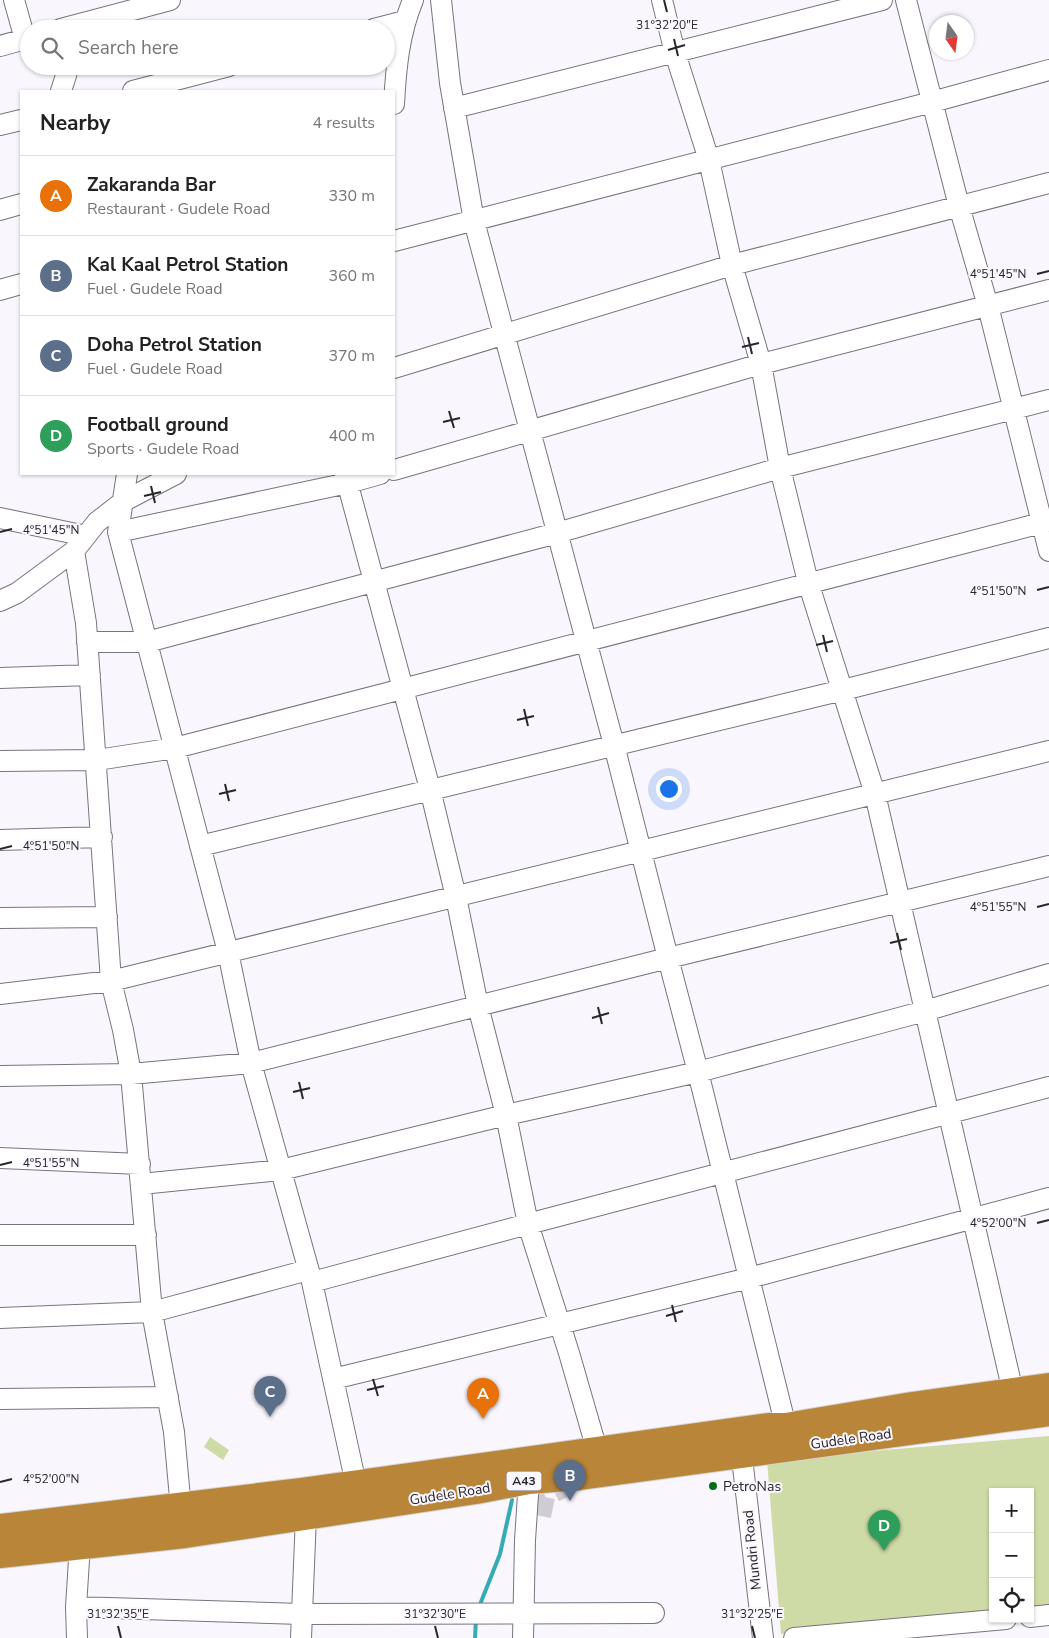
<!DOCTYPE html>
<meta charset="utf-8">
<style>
body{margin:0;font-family:"Nunito Sans",sans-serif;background:#f6f6f6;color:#222}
.controls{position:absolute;right:15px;bottom:15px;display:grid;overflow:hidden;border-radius:0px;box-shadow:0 1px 4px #0004}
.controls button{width:45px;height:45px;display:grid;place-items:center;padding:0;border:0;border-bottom:1px solid #e0e0e0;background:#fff;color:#222;font:25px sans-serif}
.compass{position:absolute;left:929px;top:15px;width:45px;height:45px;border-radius:50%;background:#fff;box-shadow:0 1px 4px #0004;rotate:166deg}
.you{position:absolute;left:668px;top:788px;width:18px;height:18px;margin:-12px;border:4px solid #fff;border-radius:50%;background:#1a73e8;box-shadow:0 0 0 8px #1a73e833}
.badge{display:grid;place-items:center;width:32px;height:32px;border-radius:50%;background:#7c3aed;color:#fff;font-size:16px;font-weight:700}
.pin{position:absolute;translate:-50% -41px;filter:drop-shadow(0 1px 2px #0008)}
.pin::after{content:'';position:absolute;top:26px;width:18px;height:15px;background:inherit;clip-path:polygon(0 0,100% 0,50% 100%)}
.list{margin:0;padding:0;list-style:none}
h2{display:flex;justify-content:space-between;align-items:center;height:65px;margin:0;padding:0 20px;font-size:21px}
h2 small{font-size:16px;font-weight:400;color:#767676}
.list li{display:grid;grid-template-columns:32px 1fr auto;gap:15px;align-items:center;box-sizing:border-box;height:80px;padding:0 20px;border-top:1px solid #e0e0e0}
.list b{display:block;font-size:19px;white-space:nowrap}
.list p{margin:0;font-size:16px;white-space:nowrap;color:#767676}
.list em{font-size:16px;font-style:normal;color:#767676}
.icon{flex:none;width:28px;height:28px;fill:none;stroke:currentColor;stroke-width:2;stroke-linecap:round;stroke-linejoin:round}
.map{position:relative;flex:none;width:1049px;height:1638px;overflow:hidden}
.search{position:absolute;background:#fff;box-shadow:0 1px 4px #0004;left:20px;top:20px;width:375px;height:55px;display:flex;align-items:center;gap:12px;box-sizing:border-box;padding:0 18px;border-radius:28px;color:#767676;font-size:19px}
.panel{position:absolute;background:#fff;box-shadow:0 1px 4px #0004;left:20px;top:90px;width:375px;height:385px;border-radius:0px}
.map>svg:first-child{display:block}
.green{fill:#cedba6}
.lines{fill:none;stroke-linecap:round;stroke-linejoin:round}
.stream{stroke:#35acb3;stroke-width:4}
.minor-tunnel{stroke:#d0ccd3;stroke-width:20;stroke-dasharray:20 10;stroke-linecap:butt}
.minor-casing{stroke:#79737e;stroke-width:22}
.highway-casing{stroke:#d4d4d5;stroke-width:30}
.minor{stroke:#fff;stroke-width:20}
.highway{stroke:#b98538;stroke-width:28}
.ticks{fill:none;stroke:#29262b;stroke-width:2}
.poi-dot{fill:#026c1b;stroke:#faf6fd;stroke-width:2}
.labels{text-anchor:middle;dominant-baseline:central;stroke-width:4;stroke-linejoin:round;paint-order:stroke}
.shield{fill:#faf6fd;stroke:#68646a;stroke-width:1}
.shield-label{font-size:12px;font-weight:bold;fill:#29262b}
.street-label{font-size:14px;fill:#29262b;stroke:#faf6fd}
.poi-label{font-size:14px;fill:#29262b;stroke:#faf6fd;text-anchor:start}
.ticks-label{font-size:12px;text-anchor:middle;fill:#29262b;stroke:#faf6fd;stroke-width:4;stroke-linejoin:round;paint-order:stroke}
</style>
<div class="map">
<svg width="1049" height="1638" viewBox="0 0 1049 1638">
<rect width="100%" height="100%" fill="#faf6fd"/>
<path class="green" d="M1049,1436v175l-19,2v-121h-37v124l-212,18 -14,-174z
M210,1437l19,13 -6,10 -19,-13z"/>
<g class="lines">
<path class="stream" d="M479,1607l21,-53 12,-54
M475,1638l1,-19"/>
<path class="minor-tunnel" d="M541,1516l4,-19 18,-9"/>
<defs>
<path id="minor" d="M14,0l11,39
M662,0l13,53 34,107 23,105 29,99 19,104 28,114 67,212 138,598
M906,0l53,206 29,100 61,245
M61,29l109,-29
M374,29l31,-8
M0,46l29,-8
M61,91l8,-25
M133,91l96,-25
M394,104c2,-36 5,-70 19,-104
M454,108l428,-108
M0,125l21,-5
M0,210l21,-6
M394,241l538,-139 117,-32
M0,290l21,-6
M394,368l338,-103 317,-82
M394,470l367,-106 288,-74
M127,474l-9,58 110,420 23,111 61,219 44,202
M345,474l85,315 26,108 22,109 28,109 22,109 521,-137
M0,518l86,18
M118,532l230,-49 32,-9
M74,551l12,72 25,358 12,49 8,44 21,238 22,120 8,88
M0,601l17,-8 57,-42 23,-29 27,-21 52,-27
M87,642h60l410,-109 223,-65 269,-68
M0,678l90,-3
M0,761l97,-1 78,-12 874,-227
M0,840l102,-3
M200,846l643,-156 206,-52
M0,918l107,-1
M0,994l111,-13 938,-230
M0,1076l131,-2 120,-11 417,-105 -54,-213 -140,-524 -24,-138 -9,-83
M0,1158l140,6
M141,1184l140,-14 225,-55 192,-43 227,-61 124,-37
M0,1235h146
M312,1282l216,-58 41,129 28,97
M0,1318l152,-6 156,-42
M333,1379l416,-101 300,-80
M0,1399l168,-2
M786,1427l-88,-355 -30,-114 381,-92
M740,1441l23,197
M76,1607l225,7 353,-1
M1030,1617l19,-2
M77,1638l-1,-31 4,-63
M301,1638l5,-122
M523,1638l2,-98 4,-60
M794,1638l212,-19"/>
<path id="highway" d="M0,1528l302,-36 467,-65h17l126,-21 137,-19
M0,1554l185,-20 291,-44 53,-10 51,-4 469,-64"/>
</defs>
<use href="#minor" class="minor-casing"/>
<use href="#highway" class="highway-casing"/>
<use href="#minor" class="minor"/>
<use href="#highway" class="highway"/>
</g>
<path class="ticks" d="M664,0l3,12M674,39l4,17M668,50l17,-5M1037,274l12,-3M748,337l4,17M742,347l17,-4M449,411l5,17M443,422l17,-4M151,486l4,17M144,496l17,-4M0,532l12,-3M1037,590l12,-3M823,635l4,17M816,645l17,-4M524,709l4,17M517,720l17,-4M225,784l4,17M219,794l17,-4M0,849l12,-3M1037,907l12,-3M897,933l4,17M890,943l17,-4M598,1007l4,17M592,1018l17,-5M299,1082l4,17M293,1092l17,-4M0,1165l12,-3M1037,1223l12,-3M672,1305l4,17M666,1316l17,-5M373,1379l5,17M367,1390l17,-4M0,1482l12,-3M118,1626l3,12M435,1626l3,12M752,1626l3,12"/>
<circle class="poi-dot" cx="713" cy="1486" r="5"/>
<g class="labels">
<rect class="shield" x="506.5" y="1471.5" width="35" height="19" rx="4"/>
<g class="shield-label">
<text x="524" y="1481">A43</text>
</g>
<g class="street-label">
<text transform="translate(851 1439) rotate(-8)">Gudele Road</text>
<text transform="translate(450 1494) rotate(-9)">Gudele Road</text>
<text transform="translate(752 1550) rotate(-96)">Mundri Road</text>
</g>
<g class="poi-label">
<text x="723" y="1486">PetroNas</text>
</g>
</g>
<g class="ticks-label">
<text x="667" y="29">31°32'20"E</text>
<text x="998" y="278">4°51'45"N</text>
<text x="51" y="534">4°51'45"N</text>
<text x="998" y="595">4°51'50"N</text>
<text x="51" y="850">4°51'50"N</text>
<text x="998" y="911">4°51'55"N</text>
<text x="51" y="1167">4°51'55"N</text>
<text x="998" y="1227">4°52'00"N</text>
<text x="51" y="1483">4°52'00"N</text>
<text x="118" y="1618">31°32'35"E</text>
<text x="435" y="1618">31°32'30"E</text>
<text x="752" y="1618">31°32'25"E</text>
</g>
</svg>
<div class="controls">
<button>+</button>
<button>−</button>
<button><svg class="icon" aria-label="locate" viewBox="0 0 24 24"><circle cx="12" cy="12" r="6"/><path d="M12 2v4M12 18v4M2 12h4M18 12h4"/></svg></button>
</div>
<svg class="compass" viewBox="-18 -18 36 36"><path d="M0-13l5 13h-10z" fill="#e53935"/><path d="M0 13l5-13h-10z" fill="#767676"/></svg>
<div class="you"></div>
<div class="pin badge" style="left:483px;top:1419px;background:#e8710a">A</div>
<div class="pin badge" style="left:570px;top:1501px;background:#5c6f8a">B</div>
<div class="pin badge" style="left:270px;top:1417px;background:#5c6f8a">C</div>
<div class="pin badge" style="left:884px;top:1551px;background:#2e9e5b">D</div>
<div class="search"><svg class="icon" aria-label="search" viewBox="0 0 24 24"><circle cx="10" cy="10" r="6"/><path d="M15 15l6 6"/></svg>Search here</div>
<section class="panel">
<h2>Nearby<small>4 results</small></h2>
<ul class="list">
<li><span class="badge" style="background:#e8710a">A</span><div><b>Zakaranda Bar</b><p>Restaurant · Gudele Road</p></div><em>330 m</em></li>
<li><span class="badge" style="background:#5c6f8a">B</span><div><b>Kal Kaal Petrol Station</b><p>Fuel · Gudele Road</p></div><em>360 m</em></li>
<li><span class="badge" style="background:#5c6f8a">C</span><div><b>Doha Petrol Station</b><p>Fuel · Gudele Road</p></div><em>370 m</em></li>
<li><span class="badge" style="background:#2e9e5b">D</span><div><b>Football ground</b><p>Sports · Gudele Road</p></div><em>400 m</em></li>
</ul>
</section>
</div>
